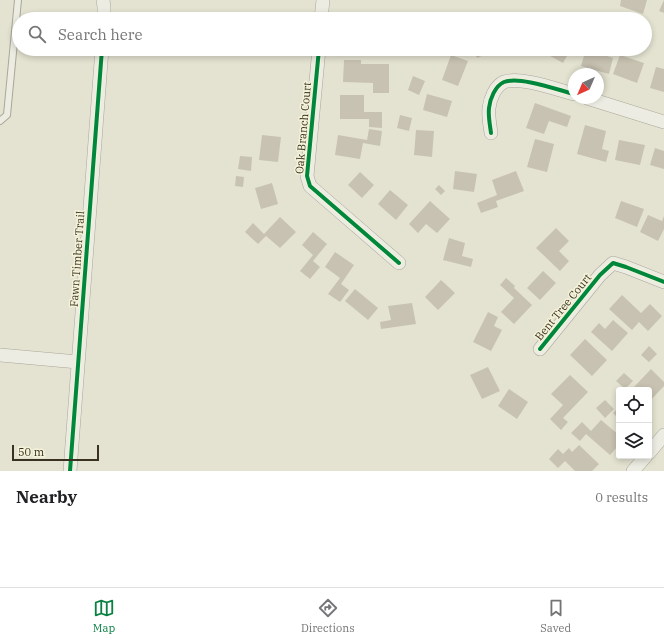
<!DOCTYPE html>
<style>
body{margin:0;font-family:"IBM Plex Serif",serif;background:#f2f2f2;color:#202124}
.controls{position:absolute;right:12px;bottom:12px;display:grid;overflow:hidden;border-radius:4px;box-shadow:0 2px 6px #0003}
.controls button{width:36px;height:36px;display:grid;place-items:center;padding:0;border:0;border-bottom:1px solid #e0e0e0;background:#fff;color:#202124;font:20px sans-serif}
.compass{position:absolute;left:568px;top:68px;width:36px;height:36px;border-radius:50%;background:#fff;box-shadow:0 2px 6px #0003;rotate:224deg}
.scale{position:absolute;left:12px;bottom:10px;width:87px;box-sizing:border-box;padding-left:4px;border:2px solid #393221;border-top:0;font-size:11px;line-height:14px;white-space:nowrap;color:#393221;-webkit-text-stroke:3px #f4f2d8;paint-order:stroke}
.list{margin:0;padding:0;list-style:none}
h2{display:flex;justify-content:space-between;align-items:center;height:52px;margin:0;padding:0 16px;font-size:17px}
h2 small{font-size:13px;font-weight:400;color:#757577}
.icon{flex:none;width:22px;height:22px;fill:none;stroke:currentColor;stroke-width:2;stroke-linecap:round;stroke-linejoin:round}
.map{position:relative;flex:none;width:664px;height:471px;overflow:hidden}
.search{position:absolute;background:#fff;box-shadow:0 2px 6px #0003;left:12px;right:12px;top:12px;height:44px;display:flex;align-items:center;gap:10px;box-sizing:border-box;padding:0 14px;border-radius:22px;color:#757577;font-size:15px}
.sheet{height:116px;background:#fff}
nav{display:flex;justify-content:space-around;align-items:center;box-sizing:border-box;height:56px;border-top:1px solid #e0e0e0;background:#fff;font-size:11px;color:#757577}
nav a{display:grid;justify-items:center;gap:2px}
nav .on{color:#0b8043}
.map>svg:first-child{display:block}
.building{fill:#c8c2b2}
.lines{fill:none;stroke-linecap:round;stroke-linejoin:round}
.lane-casing{stroke:#aaa799;stroke-width:8}
.street-casing{stroke:#aaa799;stroke-width:14}
.lane{stroke:#ecece2;stroke-width:6}
.street{stroke:#ecece2;stroke-width:13}
.cycleway-casing{stroke:#f4f2d8;stroke-width:6}
.cycleway{stroke:#00873e;stroke-width:4}
.labels{text-anchor:middle;dominant-baseline:central;stroke-width:3;stroke-linejoin:round;paint-order:stroke}
.street-label{font-size:11px;fill:#393221;stroke:#f4f2d8}
</style>
<div class="map">
<svg width="664" height="471" viewBox="0 0 664 471">
<rect width="100%" height="100%" fill="#e4e3d1"/>
<path class="building" d="M621,0h26l-4,14 -23,-8z
M664,0v13l-5,-2z
M547,14l1,5h-25v-2z
M473,49h21l1,1 -18,8z
M523,49h13v2l-13,1z
M545,49h26l-8,14 -20,-11z
M586,49l27,9 -4,16 -28,-8z
M451,55l17,6 -10,25 -16,-6z
M620,55l24,8 -7,20 -24,-9z
M344,60h17v4h28v29h-16v-10l-30,-1z
M656,67l8,2v23l-14,-4z
M413,76l12,5 -6,14 -11,-5z
M427,94l25,7 -5,16 -24,-7z
M340,95h24v17h18v16l-13,-1v-8h-29z
M535,103l36,13 -4,11 -18,-6 -5,13 -18,-6z
M400,115l12,3 -3,13 -12,-3z
M585,125l21,6 -4,18 7,2 -3,11 -29,-8z
M369,129l13,2 -2,15 -17,-3 -3,16 -25,-4 3,-20 29,5z
M416,130l18,1 -2,26 -18,-2z
M262,135l19,2 -3,25 -19,-2z
M535,139l19,5 -7,28 -20,-5z
M619,140l26,5 -5,20 -25,-5z
M655,148l9,3v18l-14,-4z
M240,156l12,1 -1,14 -13,-2z
M455,171l22,3 -3,18 -21,-3z
M516,171l8,20 -28,10 2,6 -17,6 -4,-10 20,-8 -5,-15z
M360,172l14,13 -12,13 -14,-13z
M236,176l8,1 -1,10 -8,-1z
M272,183l6,21 -17,5 -6,-21z
M439,185l6,6 -4,4 -6,-6z
M390,190l18,15 -12,15 -18,-16z
M430,201l20,18 -13,14 -11,-9 -8,9 -9,-9z
M621,201l23,8 -7,18 -22,-9z
M648,215l14,6 2,-5v13l-6,12 -18,-9z
M280,217l16,15 -16,16 -14,-12 -8,8 -13,-12 8,-9 11,11z
M556,228l13,13 -10,10 10,10 -9,10 -24,-23z
M313,232l14,12 -14,17 7,6 -10,12 -10,-8 13,-16 -11,-10z
M449,238l16,5 -3,13 11,3 -2,8 -28,-7z
M335,252l19,13 -13,19 8,6 -9,12 -12,-8 12,-16 -15,-11z
M543,271l13,12 -16,17 -13,-12z
M506,278l9,8 -1,2 18,17 -18,19 -13,-12 13,-14 -14,-13z
M441,280l14,13 -17,17 -13,-13z
M355,289l23,19 -10,12 -23,-19z
M622,295l19,18 9,-9 12,12 -14,15 -9,-9 -7,8 -23,-21z
M412,303l4,21 -35,5 -1,-7 11,-2 -3,-14z
M488,312l10,5 -4,9 8,4 -11,21 -18,-9z
M613,320l15,13 -16,18 -21,-19 8,-9 6,6z
M585,339l22,21 -15,16 -22,-21z
M649,346l8,8 -8,8 -8,-7z
M488,367l12,24 -18,8 -12,-24z
M651,369l13,13v4l-15,16v-12h-11l-4,-3z
M624,373l9,8 -8,8 -9,-8z
M570,375l18,17 -25,26 5,4 -7,8 -11,-11 13,-14 -12,-11z
M509,389l19,13 -11,17 -19,-13z
M605,400l9,9 -9,9 -9,-10z
M619,407v12l-6,-6z
M601,420l18,15v10l-9,10 -24,-21 -6,7 -9,-8 11,-11 9,9z
M579,445l20,19 -7,7h-17l-10,-10 -7,7 -9,-9 9,-10 5,5 6,-6 3,4z"/>
<g class="lines">
<defs>
<path id="lane" d="M0,121l7,-6 11,-115"/>
<path id="street" d="M103,0l1,7v12
M321,19l2,-19
M319,49l-12,127 3,10 89,77
M587,98l77,24
M491,133c-1,-8 -3,-17 -2,-25 1,-9 6,-22 15,-26 16,-6 54,8 70,12
M540,349l60,-74 13,-12 13,4 38,15
M0,355l78,7
M649,453l15,-18
M70,471l32,-422
M633,471l13,-15"/>
</defs>
<use href="#lane" class="lane-casing"/>
<use href="#street" class="street-casing"/>
<use href="#lane" class="lane"/>
<use href="#street" class="street"/>
<defs>
<path id="cycleway" d="M319,49l-12,127 3,10 89,77
M491,133c-1,-8 -3,-17 -2,-25 1,-9 6,-22 15,-26 16,-6 54,8 70,12
M540,349l60,-74 13,-12 13,4 38,15
M70,471l32,-422"/>
</defs>
<use href="#cycleway" class="cycleway-casing"/>
<use href="#cycleway" class="cycleway"/>
</g>
<g class="labels">
<g class="street-label">
<text transform="translate(303 128) rotate(-85)">Oak Branch Court</text>
<text transform="translate(77 259) rotate(-86)">Fawn Timber Trail</text>
<text transform="translate(563 307) rotate(-51)">Bent Tree Court</text>
</g>
</g>
</svg>
<div class="controls">
<button><svg class="icon" aria-label="locate" viewBox="0 0 24 24"><circle cx="12" cy="12" r="6"/><path d="M12 2v4M12 18v4M2 12h4M18 12h4"/></svg></button>
<button><svg class="icon" aria-label="layers" viewBox="0 0 24 24"><path d="M12 4l9 5-9 5-9-5zM3 14l9 5 9-5"/></svg></button>
</div>
<svg class="compass" viewBox="-18 -18 36 36"><path d="M0-13l5 13h-10z" fill="#e53935"/><path d="M0 13l5-13h-10z" fill="#757577"/></svg>
<div class="scale">50 m</div>
<div class="search"><svg class="icon" aria-label="search" viewBox="0 0 24 24"><circle cx="10" cy="10" r="6"/><path d="M15 15l6 6"/></svg>Search here</div>
</div>
<section class="sheet">
<h2>Nearby<small>0 results</small></h2>
<ul class="list">
</ul>
</section>
<nav>
<a class="on"><svg class="icon" aria-label="map" viewBox="0 0 24 24"><path d="M3 6l6-2 6 2 6-2v14l-6 2-6-2-6 2zM9 4v14M15 6v14"/></svg>Map</a>
<a><svg class="icon" aria-label="directions" viewBox="0 0 24 24"><path d="M12 3l9 9-9 9-9-9zM9 14v-3h6M13 9l2 2-2 2"/></svg>Directions</a>
<a><svg class="icon" aria-label="saved" viewBox="0 0 24 24"><path d="M7 4h10v16l-5-4-5 4z"/></svg>Saved</a>
</nav>
